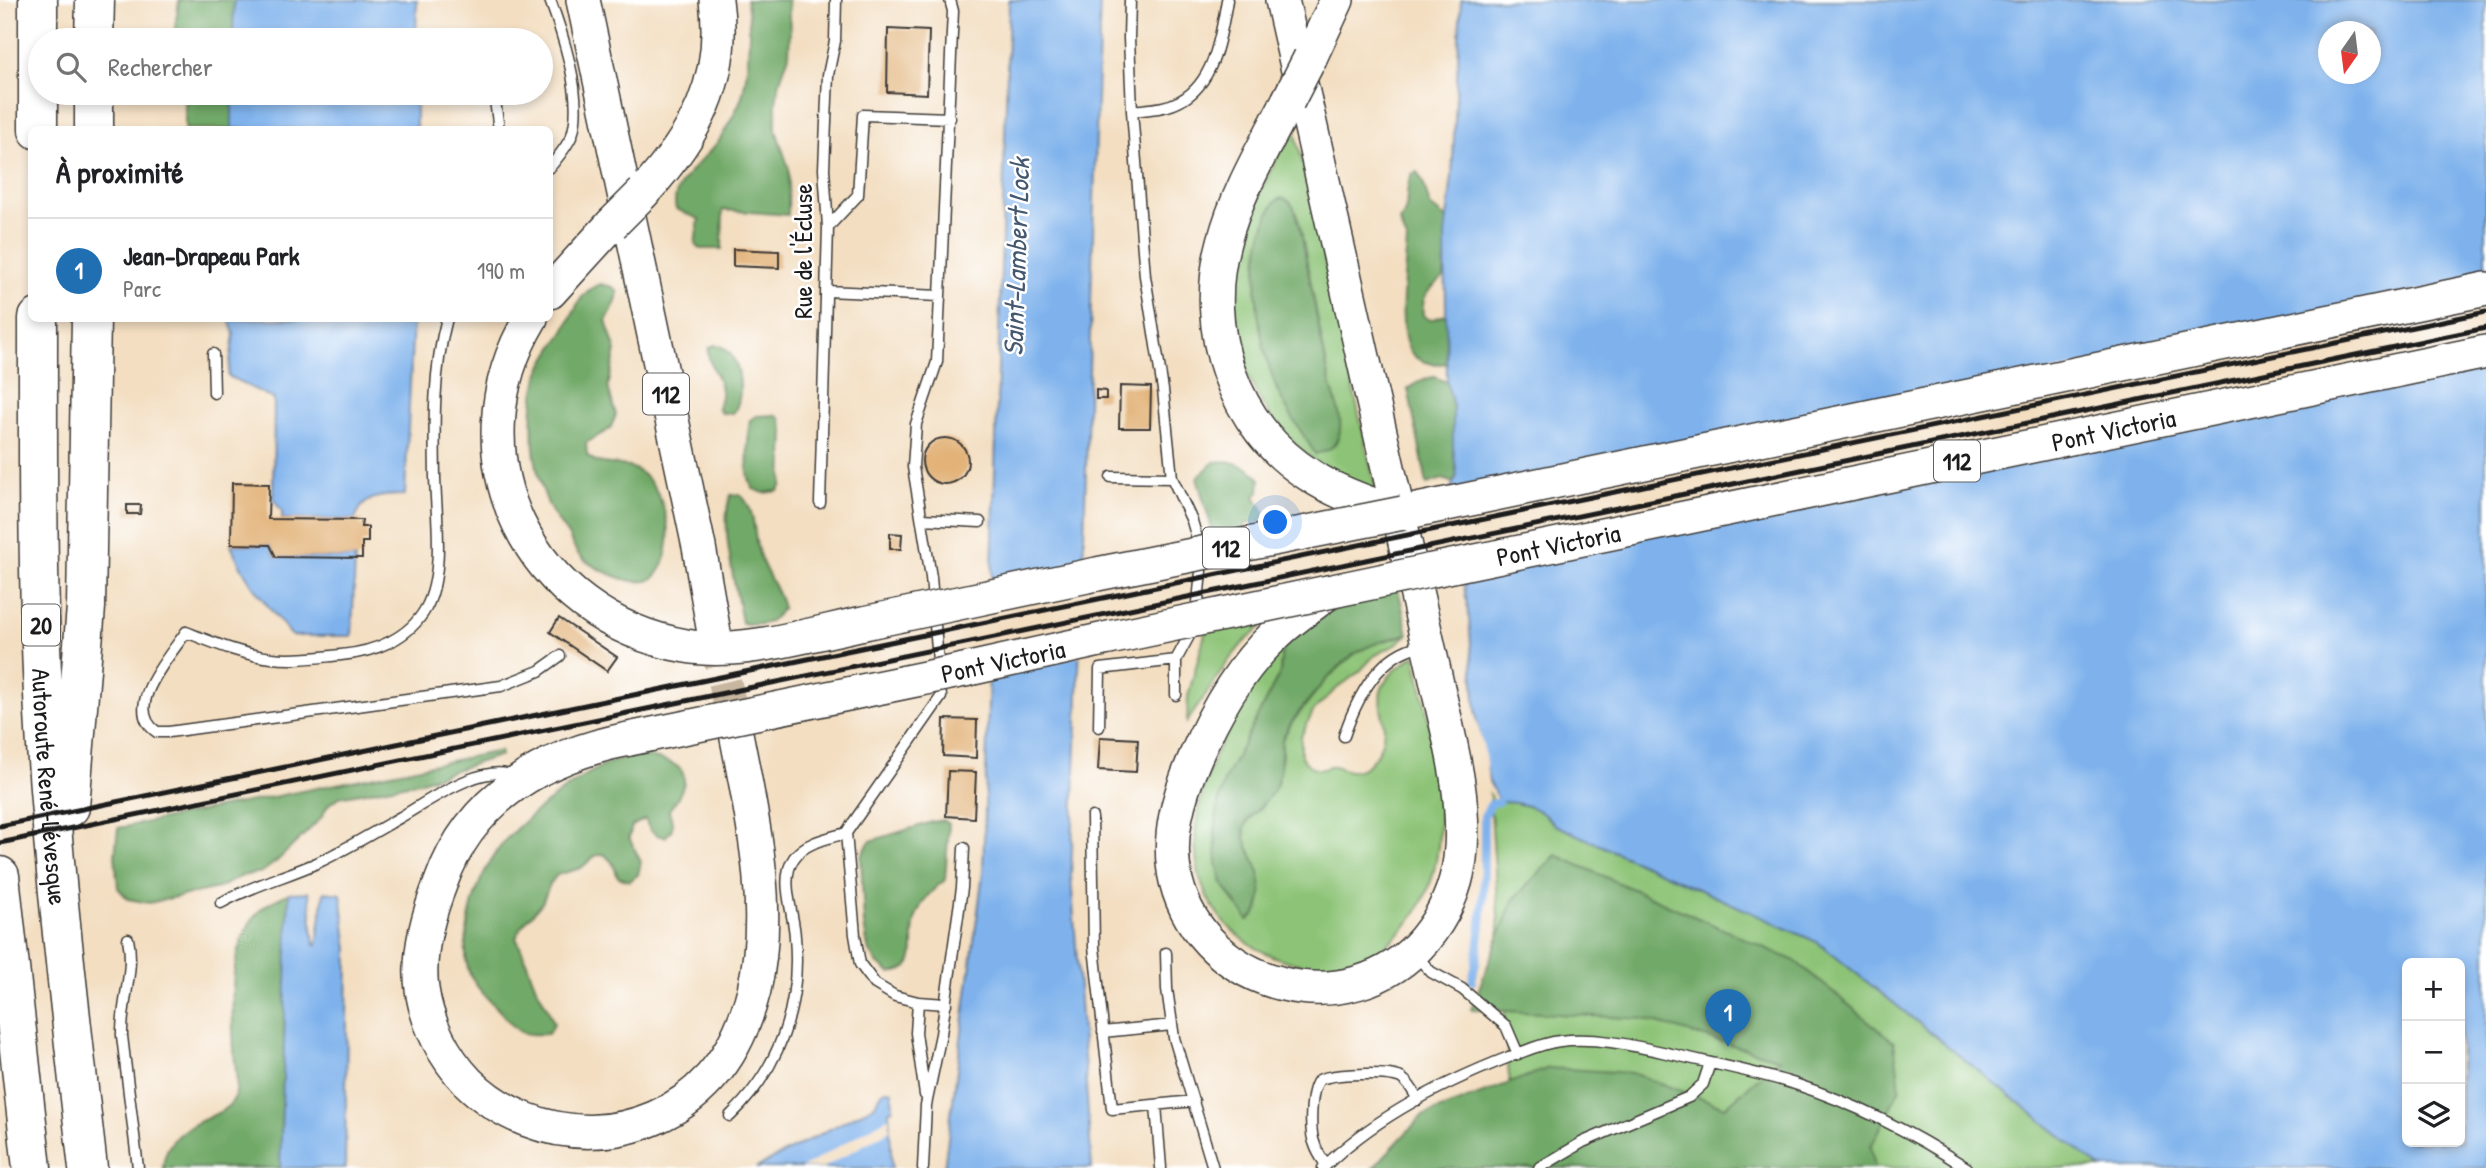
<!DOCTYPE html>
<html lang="fr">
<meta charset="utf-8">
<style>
body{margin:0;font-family:"Patrick Hand",sans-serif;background:#f2f2f2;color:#202124}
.controls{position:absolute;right:21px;bottom:21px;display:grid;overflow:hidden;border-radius:10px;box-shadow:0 4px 10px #0003}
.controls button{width:63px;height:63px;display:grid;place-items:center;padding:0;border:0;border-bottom:2px solid #e0e0e0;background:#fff;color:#202124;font:35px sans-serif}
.compass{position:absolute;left:2318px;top:21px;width:63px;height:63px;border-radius:50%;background:#fff;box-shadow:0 4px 10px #0003;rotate:194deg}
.you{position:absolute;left:1276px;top:523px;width:24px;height:24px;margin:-18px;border:5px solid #fff;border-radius:50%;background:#1a73e8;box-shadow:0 0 0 10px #1a73e833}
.badge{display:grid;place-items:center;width:46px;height:46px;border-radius:50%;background:#1f6fb2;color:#fff;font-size:23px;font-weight:700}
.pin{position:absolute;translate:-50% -58px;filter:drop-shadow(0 2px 4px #0008)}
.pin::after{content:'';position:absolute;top:37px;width:24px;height:21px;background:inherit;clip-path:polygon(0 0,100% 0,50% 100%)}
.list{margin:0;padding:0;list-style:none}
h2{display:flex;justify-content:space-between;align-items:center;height:91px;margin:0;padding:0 28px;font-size:30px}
h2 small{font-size:23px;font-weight:400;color:#757577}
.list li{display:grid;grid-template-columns:46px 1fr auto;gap:21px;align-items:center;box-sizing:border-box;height:105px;padding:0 28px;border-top:2px solid #e0e0e0}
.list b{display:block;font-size:26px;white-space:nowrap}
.list p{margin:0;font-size:23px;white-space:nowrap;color:#757577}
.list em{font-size:23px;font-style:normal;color:#757577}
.icon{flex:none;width:38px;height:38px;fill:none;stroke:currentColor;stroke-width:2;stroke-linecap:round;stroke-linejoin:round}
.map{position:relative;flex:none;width:2486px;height:1168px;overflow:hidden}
.search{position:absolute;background:#fff;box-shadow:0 4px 10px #0003;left:28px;top:28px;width:525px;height:77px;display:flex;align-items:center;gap:18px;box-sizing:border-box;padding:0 24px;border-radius:38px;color:#757577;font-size:26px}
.panel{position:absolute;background:#fff;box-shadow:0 4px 10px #0003;left:28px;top:126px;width:525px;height:196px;border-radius:10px}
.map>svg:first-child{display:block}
.green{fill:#8cc376;stroke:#547049;stroke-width:2;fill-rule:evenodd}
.forest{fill:#71a967;stroke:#466242;stroke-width:2}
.water{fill:#7fb2ec;stroke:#4e6784;stroke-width:2;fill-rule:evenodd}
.pier{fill:#f3dec1}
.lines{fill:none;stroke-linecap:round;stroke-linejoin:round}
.stream{stroke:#7fb2ec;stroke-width:8}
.building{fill:#e2b278}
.primary-tunnel{stroke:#c8b7a0;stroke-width:33;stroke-dasharray:33 17;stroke-linecap:butt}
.service-casing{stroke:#3c3935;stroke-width:13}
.primary-casing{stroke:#3c3935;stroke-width:36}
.motorway-casing{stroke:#3c3935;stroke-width:41}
.service{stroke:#fff;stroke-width:10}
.primary{stroke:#fff;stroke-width:33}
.motorway{stroke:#fff;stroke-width:38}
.rail{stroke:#1c1c1c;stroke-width:5}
.primary-bridge-casing{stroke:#3c3935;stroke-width:36;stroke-linecap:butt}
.primary-bridge{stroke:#fff;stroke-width:33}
.labels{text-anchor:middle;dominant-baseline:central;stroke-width:5;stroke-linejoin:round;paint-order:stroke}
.shield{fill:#fff;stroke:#606060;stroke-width:2}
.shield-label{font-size:24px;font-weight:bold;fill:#1c1c1c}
.street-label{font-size:26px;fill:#1c1c1c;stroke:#fff}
.water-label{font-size:28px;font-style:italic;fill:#44586f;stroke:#fff}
</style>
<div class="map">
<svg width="2486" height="1168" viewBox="0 0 2486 1168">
<rect width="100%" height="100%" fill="#fff"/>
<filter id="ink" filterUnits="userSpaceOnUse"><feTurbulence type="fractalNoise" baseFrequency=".0143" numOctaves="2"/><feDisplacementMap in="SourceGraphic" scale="14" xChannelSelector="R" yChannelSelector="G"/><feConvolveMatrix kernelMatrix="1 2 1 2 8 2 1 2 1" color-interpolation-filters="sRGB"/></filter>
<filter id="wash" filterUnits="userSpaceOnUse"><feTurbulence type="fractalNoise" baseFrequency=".00686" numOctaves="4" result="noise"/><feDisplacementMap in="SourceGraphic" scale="28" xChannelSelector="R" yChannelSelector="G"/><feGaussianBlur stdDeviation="1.57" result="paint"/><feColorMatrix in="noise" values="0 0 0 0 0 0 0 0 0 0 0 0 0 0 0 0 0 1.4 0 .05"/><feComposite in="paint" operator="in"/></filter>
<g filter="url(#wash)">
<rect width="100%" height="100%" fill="#f3dec1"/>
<path class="green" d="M1294,126l82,364c-10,-3 -22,-5 -31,-10 -76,-39 -126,-126 -110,-212 9,-50 35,-98 59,-142zM1270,211l30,15 30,157 10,39 -1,12 -5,11 -57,-55 -16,-60 -5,-39 2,-35z
M1276,614l-33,29 -14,17 -42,62 1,-26 18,-66z
M1408,634l-13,11 -21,11 -14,15 -25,19 -21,20 -13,26v20c5,8 13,15 22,13 8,-2 2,-4 11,-3 5,1 10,4 15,5 22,1 34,-23 35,-42 0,-13 -6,-25 -3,-38 5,-16 21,-27 34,-36 14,70 35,145 19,216 -10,39 -41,80 -81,91 -63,18 -139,-23 -154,-88 -18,-80 36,-167 83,-227l-2,26 -56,108 -6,23 -1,59 5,20 15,23 22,-33 -14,-35v-11l7,-11 10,-9 20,-49v-18l9,-16 33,-42 30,-28 17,-9z
M1489,782l23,20 26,7 17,16 262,117 284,226h-630l43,-16z"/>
<path class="forest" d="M179,0h55l-1,40h-57l-2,-6z
M746,0h42l2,29 -1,26 -9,26 -4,20v29l13,39 -1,46 -65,-5 -1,39h-22l-5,-5 4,-25 -23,-10c-8,-25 31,-51 44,-70 5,-8 20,-35 22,-43 6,-21 10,-76 4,-96z
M185,93h47v36h-47z
M1417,172l6,10 7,24 17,13 -3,58c-15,13 -23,17 -21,38l7,5 18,-6v49c-13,2 -27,1 -36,-9 -17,-18 -6,-90 -5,-115l-5,-9 -2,-9c12,-17 2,-27 12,-47z
M1281,198c14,2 15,17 19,28 10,52 18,104 30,156 4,17 14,36 9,53 -4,13 -11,16 -24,19 -12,-21 -29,-43 -38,-65 -20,-50 -28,-113 -12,-165 4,-10 6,-21 16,-26z
M600,284l13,3 5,5 -2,10 -10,19 10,30 -8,36 8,28 -6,14 -24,14 1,12c18,18 40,-2 64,28 11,13 19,43 17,60 -2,13 -5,31 -18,37 -19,7 -59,-12 -72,-26 -4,-6 -7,-13 -10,-19 -7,-10 -16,-20 -20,-31 -16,-37 -22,-97 -7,-135 6,-14 14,-24 22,-36 11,-19 15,-41 37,-49z
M714,345c26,0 33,52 19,68h-12l-3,-5c1,-6 4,-11 3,-17 0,-15 -16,-28 -12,-43z
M1434,377l13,5 6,25v40l4,29 -4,7 -10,-4 -16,5 -19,-95 16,-10z
M775,415l5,2 4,15 -2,53 -4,6 -14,2 -11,-4c-2,-5 -5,-11 -5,-17 -1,-7 0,-46 2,-52l6,-4z
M1227,461c13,3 24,7 33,18l-1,13 -4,4 10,18 -3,7 -17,3 -1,9 -29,6 -18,-61 17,-16z
M740,494c15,15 13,32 17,52 4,23 21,40 26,62 -12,16 -21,19 -41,15 -5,-30 -24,-102 -11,-128z
M1398,588l10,46c-19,5 -39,10 -55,21 -17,12 -67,67 -71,86 -2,15 0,28 -5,43 -7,18 -27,28 -32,42 -4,15 10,32 14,46 3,14 5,41 -11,48l-26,-37 -5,-20 -2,-31 3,-28 6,-23 56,-108 2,-26 47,-35 13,-6z
M500,751l1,4 -82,27 -80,15 -11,8 -7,13 -11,11 -33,32 -15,11 -20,4 -24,12 -69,15 -21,-4 -10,-11 -3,-33 3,-27z
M640,756c42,5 59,16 29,54 3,12 7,19 -4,27 -13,-2 -16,-7 -20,-18l-13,7 -3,12 12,24 -3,13 -9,6 -11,-4 -6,-15 -8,-8 -9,2 -14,12 -24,7 -7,9 -8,19 -21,24 -5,11c9,16 13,33 20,49 7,13 13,23 18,37l-6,10c-34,2 -29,-3 -52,-27 -10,-10 -24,-24 -28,-38 -4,-14 -2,-29 0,-43 4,-29 16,-59 35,-83 19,-24 82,-72 111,-82 8,-3 18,-3 26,-5z
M944,820l5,4 -4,56c-16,12 -27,25 -31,45 -4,21 8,46 -24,48l-14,-11 -8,-14 -4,-23 -3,-69 9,-15 62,-19z
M1556,855l239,106 99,81 6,46 -29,59 4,21h-502l49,-52 127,-48 83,5 93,34 55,-48 -137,-40 -172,-10 42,-109z
M289,893l-9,275h-117c3,-51 63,-45 72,-72 4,-12 0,-31 -1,-43 -2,-46 -8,-108 27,-144 8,-7 19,-11 28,-16z"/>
<path class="water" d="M234,0h183l-1,40h-183z
M1009,0h91l-16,539 -13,337 21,292h-148l39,-296z
M1461,0h1025v1168h-385l-284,-226 -262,-117c-16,-19 -33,-23 -57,-23l-9,-20 -12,-59 -8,-104 -19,-129 7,-14 -4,-29v-41l-6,-24 -2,-147 7,-59zM2328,32h42v42h-42zM2407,963h53v179h-53z
M232,93h184v36h-184z
M229,319h184l-8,176c-22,0 -43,0 -50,25l-73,-1v-8l-9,-12 1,-100 -46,-23 6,-42z
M231,544l39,1 6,12 79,1 -3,78h-60c-23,-29 -49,-57 -61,-92z
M309,892l5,53h3l7,-53 17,2 7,55 -3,219h-65l9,-275z
M887,1090l5,1 1,18 -4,1 3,58h-136l118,-62 9,-15z"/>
<path class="pier" d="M2486,276v85l-1027,213 -11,-69z
M1087,565l-4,90 -98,21 3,-91z
M1473,707l12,46 3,29 12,23 -5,-2 -10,-20z
M889,1117l1,13 -67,38h-21z"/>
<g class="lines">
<path class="stream" d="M1472,981c13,-55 12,-110 12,-165l7,-12 7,-2"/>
</g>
<g id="blocks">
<path class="building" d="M888,29l41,2 -2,63 -40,-2z
M733,249l46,2v17l-46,-2z
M1120,386l31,1 -1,41h-31z
M1096,390l10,1v8h-10z
M922 461a23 23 0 1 1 46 0a23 23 0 1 1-46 0Z
M232,483l37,1 -1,35 94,1 -1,7h7v15h-6v16l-86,-1 -6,-12 -39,-1z
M127,505h14l-1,9h-13z
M890,533l12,1 -1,15h-11z
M559,618l58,39 -10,14 -57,-39z
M944,719l33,1 -1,38 -33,-2z
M1100,737l38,2 -2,33 -38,-2z
M948,771l28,1 -2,46 -28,-2z"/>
</g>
</g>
<g filter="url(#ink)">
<use href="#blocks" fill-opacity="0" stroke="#3c3935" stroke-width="2"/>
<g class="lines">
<path class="primary-tunnel" d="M714,633l21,95"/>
<defs>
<path id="service" d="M1130,0l-1,38 3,73c17,-2 33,-2 48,-10 35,-18 41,-67 47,-101
M494,93l5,37
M1132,111l13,165 18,114 9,88 20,43 5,17 4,33 -5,52 -20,37v35
M550,167c8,-10 17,-20 22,-32 12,-36 -9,-100 -22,-135
M828,227l30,-32 5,-80 87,3
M826,291l114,5
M447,318c-14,52 -13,106 -12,159 1,39 10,96 -9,131 -17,31 -52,44 -85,47 -22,2 -46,6 -69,3 -30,-3 -58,-15 -86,-26 -15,23 -65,76 -29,100h12l332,-46 38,-15 21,-15
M213,354l1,39
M1111,477l61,1
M820,503l8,-276 -4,-58 4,-94 7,-34 1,-41
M922,519l58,3
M1099,727l1,-58 76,-9
M1344,736c13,-39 36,-86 82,-91
M1092,817l2,130 18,162 82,-8
M221,903c31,-18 65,-26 98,-41 27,-13 54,-29 80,-44 27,-15 85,-58 116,-41
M128,939c7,31 -7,64 -6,97l16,132
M1166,953l1,36 7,49 39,130
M1415,954l16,18 31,17 44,37 12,28
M918,1002l-2,31 9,62
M946,1004l-28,-2 -23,-6 -20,-12 -15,-20 -5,-29 -9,-102 95,-136 -10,-120 -18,-110 3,-43 21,-62 16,-351 -3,-11
M1103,1032l69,-7
M1156,1105l5,63
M730,1116c50,-48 71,-110 65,-179 -1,-24 -16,-58 -1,-79 11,-16 35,-20 52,-25
M1326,1165c-4,-6 -9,-13 -11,-20 -6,-13 -5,-54 4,-65 14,-7 68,-8 82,-2 8,5 13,14 17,22
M923,1168l3,-63 15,-71 21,-146 2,-40
M1323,1168c49,-49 122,-86 186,-111 17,-6 33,-14 51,-16 38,-5 79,6 116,14 39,9 80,17 119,29 61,20 118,49 172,84
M1539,1168l44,-26 106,-45 14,-13 7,-21"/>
<g id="primary">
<path d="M583,0l116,547 15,86"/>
<path d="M1282,0l151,666c13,62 35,129 27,193 -4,30 -17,58 -36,81 -73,86 -220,51 -248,-59 -10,-42 2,-84 19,-123 19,-45 44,-89 80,-123 16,-16 36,-29 54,-43"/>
<path d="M1310,58l27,-58"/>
<path d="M1288,101c-23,45 -51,91 -64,141 -24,86 9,186 87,234 20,13 41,21 63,29"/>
<path d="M643,193c52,-57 84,-113 73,-193"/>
<path d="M550,292l62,-68"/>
<path d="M531,318c-83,138 -1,301 155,328 53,10 124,-12 178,-23"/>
<path d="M1403,513l1083,-224"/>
<path id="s1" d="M1428,571l1058,-219"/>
<path d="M954,604l143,-30"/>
<path d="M969,669l140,-31"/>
<path d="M629,739c-84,16 -158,58 -188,143 -13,33 -24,71 -19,107 5,35 22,68 46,93 67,66 178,67 242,-4 22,-24 36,-56 44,-88 20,-85 -3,-178 -19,-262"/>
</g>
<g id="motorway">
<path d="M38,0v130"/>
<path d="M94,40l1,-40"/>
<path d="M94,130v-37"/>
<path id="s2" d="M38,318c0,126 -1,251 5,376 8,159 27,316 45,474"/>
<path d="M70,807l16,-200 5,-289"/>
<path d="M0,876l32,292"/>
</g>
</defs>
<use href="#service" class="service-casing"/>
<use href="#primary" class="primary-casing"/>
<use href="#motorway" class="motorway-casing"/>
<use href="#service" class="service"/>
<use href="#primary" class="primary"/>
<use href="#motorway" class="motorway"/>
<path class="rail" d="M0,826l2486,-514
M0,843l2486,-515"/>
<defs>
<path id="primary-bridge" d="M1288,101l22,-43
M612,224l31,-31
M1097,574l306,-61
M864,623l90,-19
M1109,638l319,-67
M629,739l340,-70"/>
</defs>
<use href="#primary-bridge" class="primary-bridge-casing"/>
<use href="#primary-bridge" class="primary-bridge"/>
</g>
</g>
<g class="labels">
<g class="shield">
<rect x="643" y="373.5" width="46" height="41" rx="5"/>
<rect x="1934" y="440.5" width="46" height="41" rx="5"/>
<rect x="1203" y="527.5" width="46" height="41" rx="5"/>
<rect x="22" y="604.5" width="38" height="41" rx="5"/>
</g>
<g class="shield-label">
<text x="666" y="394">112</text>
<text x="1957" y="461">112</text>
<text x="1226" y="548">112</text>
<text x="41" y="625">20</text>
</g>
<g class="street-label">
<text transform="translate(802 251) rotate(-90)">Rue de l'Écluse</text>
<text stroke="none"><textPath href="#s1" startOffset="700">Pont Victoria</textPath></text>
<text stroke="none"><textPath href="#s1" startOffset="133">Pont Victoria</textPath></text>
<text transform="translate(1003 661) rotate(-12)">Pont Victoria</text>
<text stroke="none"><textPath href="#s2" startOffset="469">Autoroute René-Lévesque</textPath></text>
</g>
<g class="water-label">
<text transform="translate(1016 257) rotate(-88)">Saint-Lambert Lock</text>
</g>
</g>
</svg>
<div class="controls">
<button>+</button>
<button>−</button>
<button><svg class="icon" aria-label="layers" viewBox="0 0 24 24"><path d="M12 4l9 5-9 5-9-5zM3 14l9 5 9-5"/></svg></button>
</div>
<svg class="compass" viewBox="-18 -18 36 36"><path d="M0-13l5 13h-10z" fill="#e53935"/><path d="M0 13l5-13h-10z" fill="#757577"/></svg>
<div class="you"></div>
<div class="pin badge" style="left:1728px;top:1047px">1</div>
<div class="search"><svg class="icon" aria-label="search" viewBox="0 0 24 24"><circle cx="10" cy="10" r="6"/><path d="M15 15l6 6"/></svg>Rechercher</div>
<section class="panel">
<h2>À proximité<small></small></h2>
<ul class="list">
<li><span class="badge">1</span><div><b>Jean-Drapeau Park</b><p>Parc</p></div><em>190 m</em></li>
</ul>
</section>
</div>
